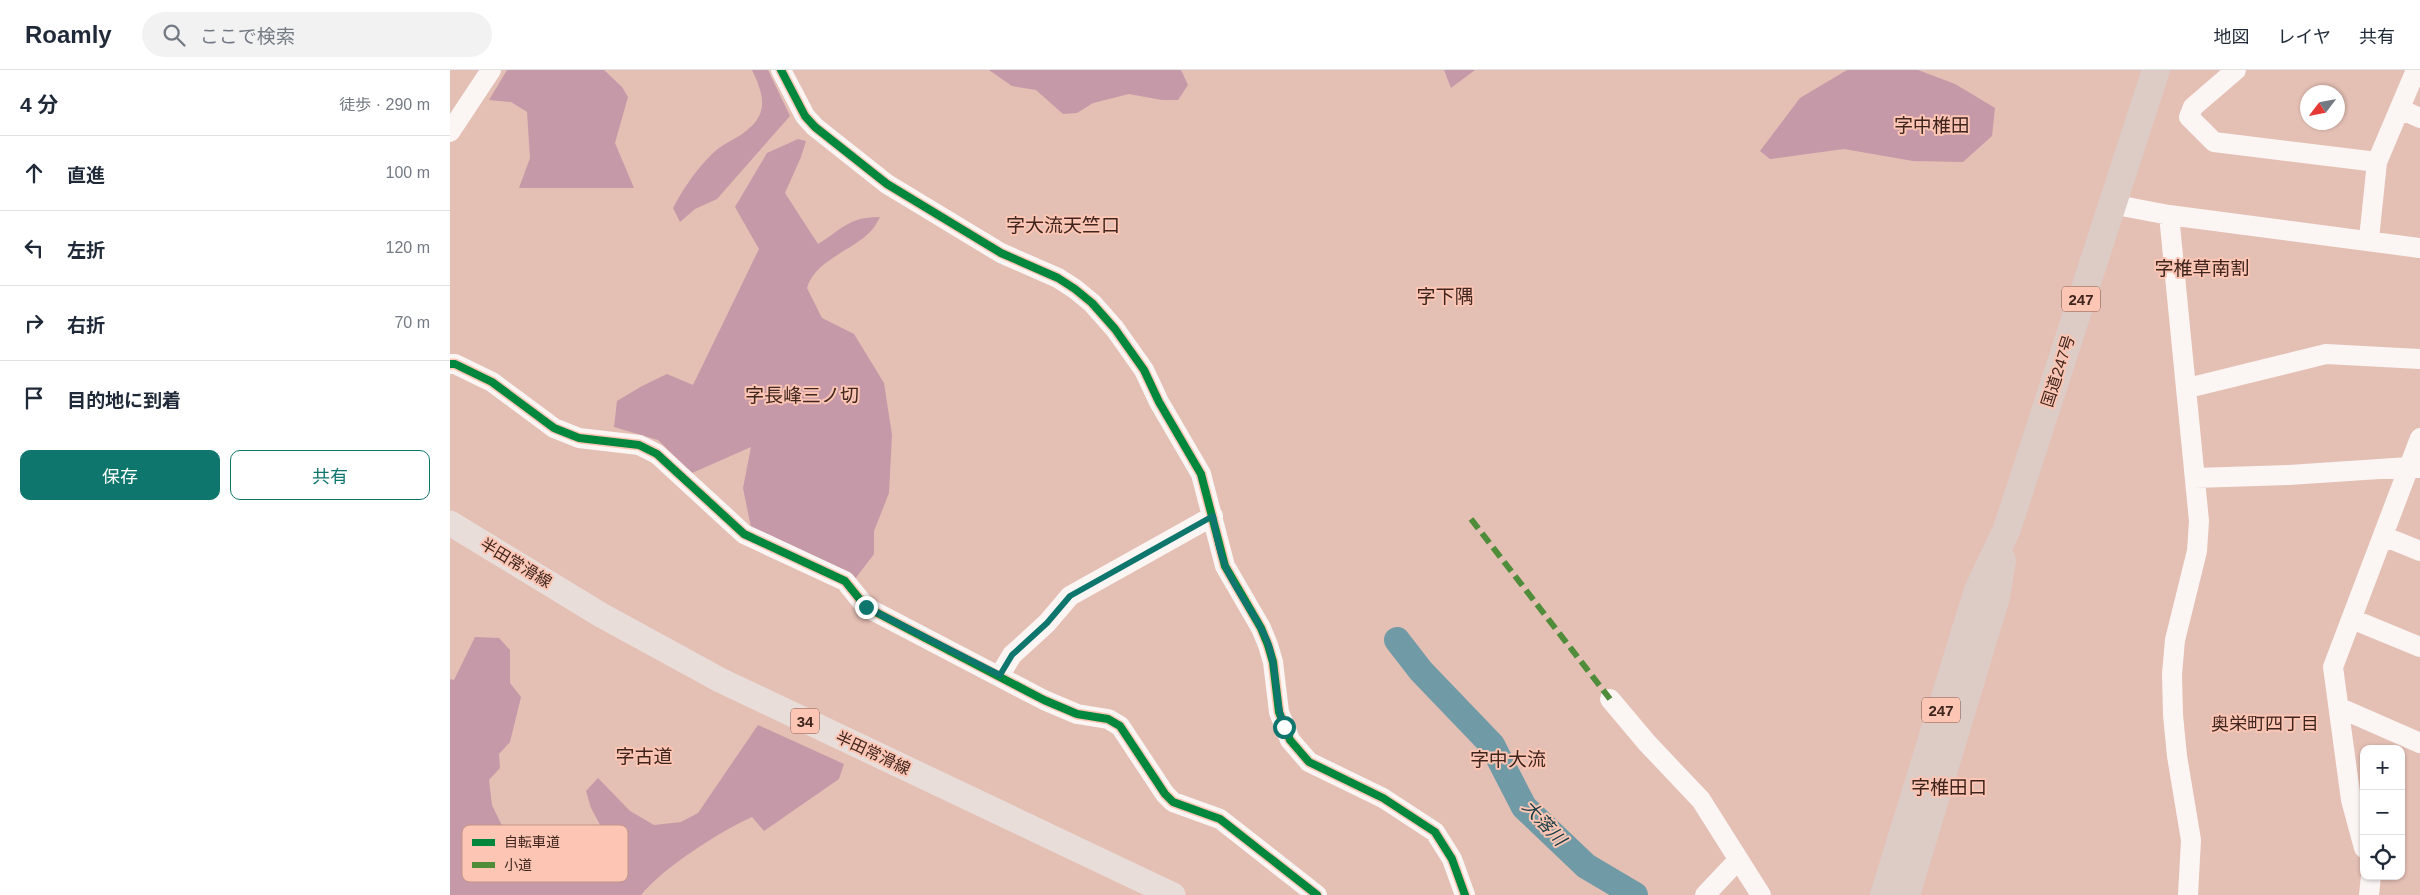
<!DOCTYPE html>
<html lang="ja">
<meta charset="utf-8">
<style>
body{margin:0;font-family:Arial,"Noto Sans JP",sans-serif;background:#f2f2f3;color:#1f2937}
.controls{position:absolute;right:15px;bottom:15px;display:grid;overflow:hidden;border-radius:10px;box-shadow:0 1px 4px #0004}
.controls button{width:45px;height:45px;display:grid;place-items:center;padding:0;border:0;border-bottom:1px solid #e0e1e3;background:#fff;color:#1f2937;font:25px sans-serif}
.compass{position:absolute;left:1850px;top:15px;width:45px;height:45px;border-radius:50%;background:#fff;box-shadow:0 1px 4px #0004;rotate:238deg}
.stop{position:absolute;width:15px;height:15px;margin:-11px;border:4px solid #0f766e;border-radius:50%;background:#fff}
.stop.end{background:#0f766e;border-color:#fff;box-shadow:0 1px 5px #0008}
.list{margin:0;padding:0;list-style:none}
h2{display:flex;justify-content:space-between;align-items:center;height:65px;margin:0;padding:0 20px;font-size:21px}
h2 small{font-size:16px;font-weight:400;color:#747a83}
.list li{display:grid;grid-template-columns:32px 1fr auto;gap:15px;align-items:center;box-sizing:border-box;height:75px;padding:0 20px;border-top:1px solid #e0e1e3}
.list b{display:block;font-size:19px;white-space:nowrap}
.list em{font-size:16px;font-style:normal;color:#747a83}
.actions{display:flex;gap:10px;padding:15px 20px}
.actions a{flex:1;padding:11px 0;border:1px solid #0f766e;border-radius:10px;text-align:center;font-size:18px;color:#0f766e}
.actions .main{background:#0f766e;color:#fff}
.icon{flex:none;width:28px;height:28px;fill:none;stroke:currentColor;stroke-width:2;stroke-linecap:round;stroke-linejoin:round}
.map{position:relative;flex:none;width:1970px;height:825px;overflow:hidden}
header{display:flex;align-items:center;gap:30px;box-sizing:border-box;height:70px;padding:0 25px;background:#fff;border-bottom:1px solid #e0e1e3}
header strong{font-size:24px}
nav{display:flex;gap:28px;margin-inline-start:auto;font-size:18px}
.search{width:350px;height:45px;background:#f2f2f3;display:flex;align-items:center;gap:12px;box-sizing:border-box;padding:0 18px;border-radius:28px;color:#747a83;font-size:19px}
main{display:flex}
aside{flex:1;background:#fff}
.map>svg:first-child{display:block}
.forest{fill:#c699a8}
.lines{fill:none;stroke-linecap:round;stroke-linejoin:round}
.river{stroke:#709ba6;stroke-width:26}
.minor{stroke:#fbf5f4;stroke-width:20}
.major{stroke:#e9ddd9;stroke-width:25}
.highway{stroke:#ddcbc6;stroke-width:28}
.quiet{stroke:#508d3a;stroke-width:6;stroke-dasharray:12 6;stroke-linecap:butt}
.cycleway-casing{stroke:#fcc5b4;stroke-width:11}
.cycleway{stroke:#00873e;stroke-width:8}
.route{stroke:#0f766e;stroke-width:6}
.labels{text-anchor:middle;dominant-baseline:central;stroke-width:4;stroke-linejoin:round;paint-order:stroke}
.shield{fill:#fcc5b4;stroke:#78554a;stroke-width:1}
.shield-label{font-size:15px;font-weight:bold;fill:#3f251d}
.street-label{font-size:16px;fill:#3f251d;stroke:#fcc5b4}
.neighbourhood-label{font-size:18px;fill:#3f251d;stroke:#fcc5b4}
.water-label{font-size:18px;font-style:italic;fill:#173b45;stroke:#fcc5b4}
.quarter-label{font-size:19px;fill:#3f251d;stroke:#fcc5b4}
.key{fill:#fcc5b4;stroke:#c39587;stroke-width:1}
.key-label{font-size:14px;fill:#3f251d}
</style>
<header>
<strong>Roamly</strong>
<div class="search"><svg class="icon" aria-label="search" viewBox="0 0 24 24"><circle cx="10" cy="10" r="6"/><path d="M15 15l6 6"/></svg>ここで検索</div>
<nav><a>地図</a><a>レイヤ</a><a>共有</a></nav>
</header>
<main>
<aside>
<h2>4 分<small>徒歩 · 290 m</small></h2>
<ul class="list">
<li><svg class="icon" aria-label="ahead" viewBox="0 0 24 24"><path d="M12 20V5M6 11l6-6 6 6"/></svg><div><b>直進</b></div><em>100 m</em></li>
<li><svg class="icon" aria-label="left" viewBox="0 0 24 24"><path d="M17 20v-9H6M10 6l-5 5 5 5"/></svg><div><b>左折</b></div><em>120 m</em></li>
<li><svg class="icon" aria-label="right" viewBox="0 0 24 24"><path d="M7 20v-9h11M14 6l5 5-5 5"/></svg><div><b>右折</b></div><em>70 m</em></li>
<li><svg class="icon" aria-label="arrive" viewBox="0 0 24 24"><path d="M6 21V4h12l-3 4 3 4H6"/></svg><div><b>目的地に到着</b></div></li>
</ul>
<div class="actions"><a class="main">保存</a><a>共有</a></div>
</aside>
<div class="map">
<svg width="1970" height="825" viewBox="0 0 1970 825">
<rect width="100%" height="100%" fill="#e4bfb4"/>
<path class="forest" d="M57,0h97l18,17 6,10 -13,46 19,45h-115l11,-30 -3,-46 -16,-10 -22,-2z
M302,0h16l22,46 -73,83 -22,10 -15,13 -7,-14c10,-19 23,-38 38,-53 10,-11 24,-15 35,-24 24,-18 17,-38 6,-61z
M539,0h192l7,15 -10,15h-16l-33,-6 -36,9 -16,10 -14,1 -27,-24 -24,-4z
M994,0h31l-24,18z
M1397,0h71l37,14 40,24 -3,28 -29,26 -50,-1 -69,-12 -74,10 -10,-8 40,-53z
M348,69l8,2 -5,16 -16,36 33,51c25,-15 30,-27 62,-27 -3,5 -5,10 -9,14 -19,20 -56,29 -64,57l15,30 32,16 30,49 8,52 -3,58 -15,38v23l-19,25 -103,-47 -9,-44 8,-41 -59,26 -34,-33 -44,-13 3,-26 25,-15 25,-12 26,11 66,-136 -24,-42 32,-54z
M25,567l24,1 11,12v33l11,14 -11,45 -11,12 1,14 -11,12 3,25 14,29 32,19 23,1 13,-6 40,3 -23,-43 -5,-17 12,-13 32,33 24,14 27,-3 17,-9 60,-88 86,39 -5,15 -75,52 -12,-14c-33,15 -88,50 -111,78h-191v-216l4,1z"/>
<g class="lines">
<path class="river" d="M947,570l24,31 71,74 32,62 62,59 49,29"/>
<path class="minor" d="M331,0l24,46 10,11 72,57 114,69 57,25 17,11 17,14 23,26 29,41 15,32 42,72 24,92 36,62 7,17 5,17 6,50 11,28 19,22 74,36 52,34 17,27 13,36
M1786,0l-43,37 -4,10 25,25 163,20
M1950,39l20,9
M0,62l41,-62
M1661,134l58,11 251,33
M1719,145l30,306 -2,30 -22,89 -3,34 1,41 4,41 14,84 -3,55
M1919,169l8,-77 39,-92
M0,294h5l37,18 62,46 25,10 60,7 18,9 87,80 101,47 21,26 178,93 33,14 31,5 12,7 45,68 8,8 47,17 97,76
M1738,318l138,-34 94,5
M1745,408l94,-3 120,-8 11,1
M1933,466l37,15
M1902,549l68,28
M550,605l12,-20 35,-32 23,-27 143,-80
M1160,629l37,44 54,57 60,95
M1890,638l80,35
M1914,778l-13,-48 -18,-133 87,-229
M1255,825l33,-35
M1919,825l2,-19"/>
<path class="major" d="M0,453l151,92 119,65 453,215"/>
<path class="highway" d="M1434,825l94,-305 29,-61 149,-459
M1456,825l90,-298 6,-37"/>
<path class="quiet" d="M1021,449l139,180"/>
<defs>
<path id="cycleway" d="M331,0l24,46 10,11 72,57 114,69 57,25 17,11 17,14 23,26 29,41 15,32 42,72 24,92 36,62 7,17 5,17 6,50 11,28 19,22 74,36 52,34 17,27 13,36
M0,294h5l37,18 62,46 25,10 60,7 18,9 87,80 101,47 21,26 178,93 33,14 31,5 12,7 45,68 8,8 47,17 97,76"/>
</defs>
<use href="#cycleway" class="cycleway-casing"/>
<use href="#cycleway" class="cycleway"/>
</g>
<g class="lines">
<path class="route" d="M416,537l134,68 12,-20 35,-32 23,-27 143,-80c3,17 5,34 12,49 11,28 32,50 43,78 10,27 6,57 16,84"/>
</g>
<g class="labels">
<g class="shield">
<rect x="1612" y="216.5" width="38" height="25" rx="4"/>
<rect x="1472" y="627.5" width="38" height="25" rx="4"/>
<rect x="341" y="638.5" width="28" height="25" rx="4"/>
</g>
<g class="shield-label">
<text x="1631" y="229">247</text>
<text x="1491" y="640">247</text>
<text x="355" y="651">34</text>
</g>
<g class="street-label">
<text transform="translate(1608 301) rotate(-72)">国道247号</text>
<text transform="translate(66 493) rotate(31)">半田常滑線</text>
<text transform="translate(423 683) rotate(25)">半田常滑線</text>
</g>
<g class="neighbourhood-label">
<text x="1815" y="654">奥栄町四丁目</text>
</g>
<g class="water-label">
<text transform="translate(1094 753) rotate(47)">大落川</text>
</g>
<g class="quarter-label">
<text x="1482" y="55">字中椎田</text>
<text x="613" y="155">字大流天竺口</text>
<text x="1752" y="198">字椎草南割</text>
<text x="995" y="226">字下隅</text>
<text x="352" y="325">字長峰三ノ切</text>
<text x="194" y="686">字古道</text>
<text x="1058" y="689">字中大流</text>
<text x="1499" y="717">字椎田口</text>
</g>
</g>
<rect x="12" y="755" width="166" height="57" rx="8" class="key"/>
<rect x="22" y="769" width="23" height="7" fill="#00873e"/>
<rect x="22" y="792" width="23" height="6" fill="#508d3a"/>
<g class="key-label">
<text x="54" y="777">自転車道</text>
<text x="54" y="800">小道</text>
</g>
</svg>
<div class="controls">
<button>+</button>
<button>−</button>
<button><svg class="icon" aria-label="locate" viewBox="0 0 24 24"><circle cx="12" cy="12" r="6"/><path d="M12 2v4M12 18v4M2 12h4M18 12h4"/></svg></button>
</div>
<svg class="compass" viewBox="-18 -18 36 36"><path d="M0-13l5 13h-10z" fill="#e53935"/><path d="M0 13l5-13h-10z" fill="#747a83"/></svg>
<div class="stop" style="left:834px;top:657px"></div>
<div class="stop end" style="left:416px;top:537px"></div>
</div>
</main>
